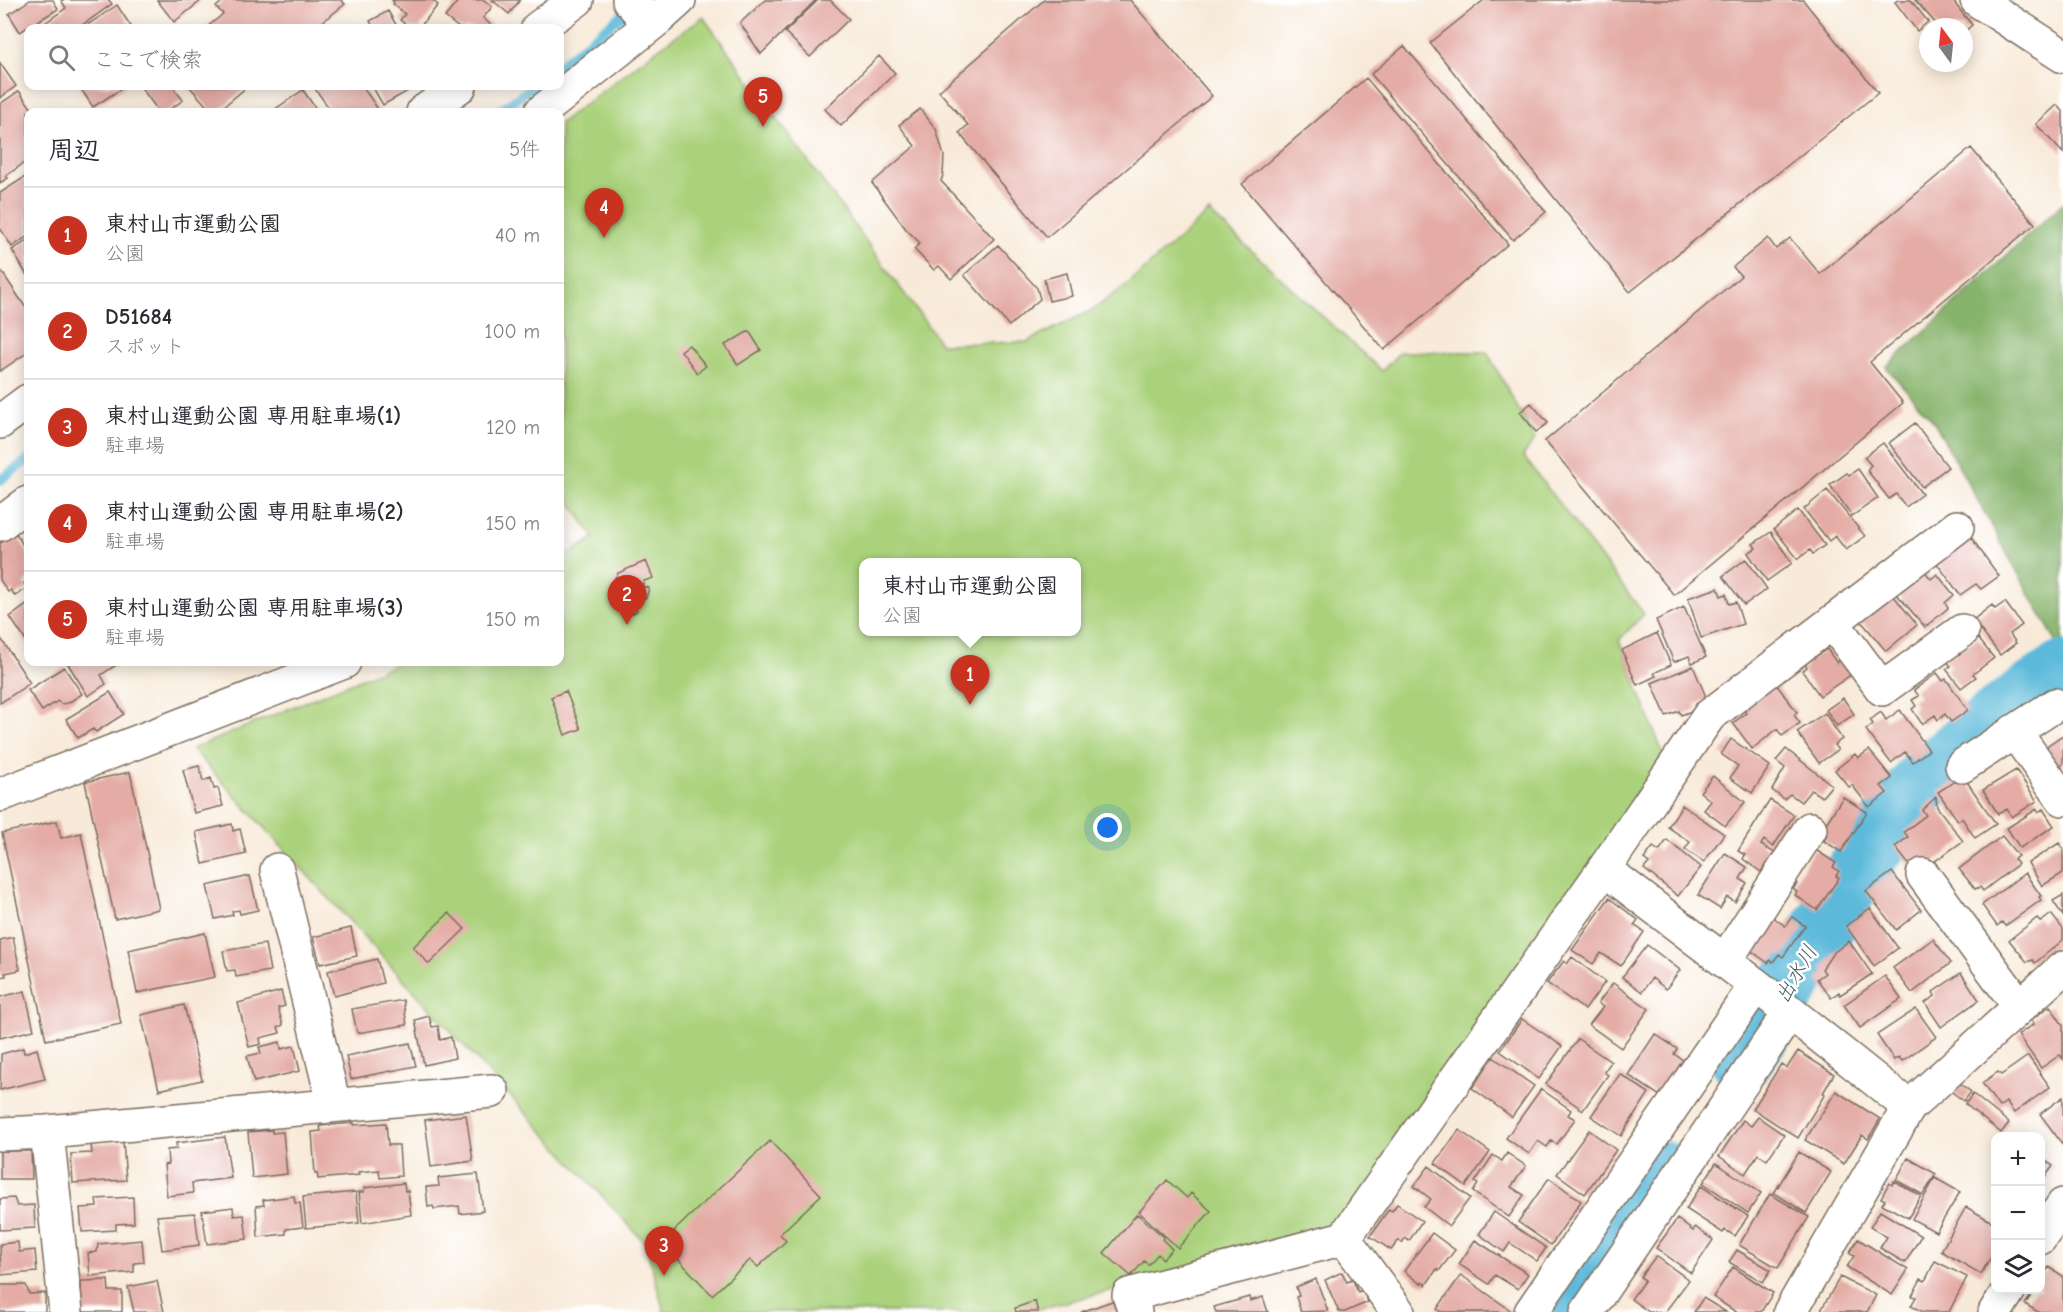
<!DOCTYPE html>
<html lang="ja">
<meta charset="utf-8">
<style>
body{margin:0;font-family:"Comic Neue","Klee One",sans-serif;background:#f2f2f3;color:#2b2b33}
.controls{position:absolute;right:18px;bottom:18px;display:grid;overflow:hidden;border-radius:12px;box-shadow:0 3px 15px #0003}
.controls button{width:54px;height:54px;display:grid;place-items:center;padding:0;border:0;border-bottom:2px solid #e1e1e2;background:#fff;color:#2b2b33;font:30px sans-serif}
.compass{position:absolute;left:1919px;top:18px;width:54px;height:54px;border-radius:50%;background:#fff;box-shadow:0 3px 15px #0003;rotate:345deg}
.you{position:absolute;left:1108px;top:828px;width:21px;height:21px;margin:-15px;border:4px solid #fff;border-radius:50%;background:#1a73e8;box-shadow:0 0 0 9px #1a73e833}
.badge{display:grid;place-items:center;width:39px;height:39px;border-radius:50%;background:#c8321e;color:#fff;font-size:20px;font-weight:700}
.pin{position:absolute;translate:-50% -50px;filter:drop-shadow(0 2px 3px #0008)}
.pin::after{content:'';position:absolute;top:32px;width:21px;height:18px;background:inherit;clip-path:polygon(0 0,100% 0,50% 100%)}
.popup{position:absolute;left:859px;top:558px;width:222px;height:78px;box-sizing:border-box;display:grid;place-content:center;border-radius:12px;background:#fff;filter:drop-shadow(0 2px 4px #0005);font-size:20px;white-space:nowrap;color:#7c7c81}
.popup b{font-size:22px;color:#2b2b33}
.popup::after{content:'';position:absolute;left:50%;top:100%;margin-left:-12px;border:12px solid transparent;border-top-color:#fff}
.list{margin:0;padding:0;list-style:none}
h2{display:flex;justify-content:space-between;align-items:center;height:78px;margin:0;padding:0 24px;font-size:26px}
h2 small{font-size:20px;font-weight:400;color:#7c7c81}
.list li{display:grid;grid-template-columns:39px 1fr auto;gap:18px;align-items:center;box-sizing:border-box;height:96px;padding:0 24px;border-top:2px solid #e1e1e2}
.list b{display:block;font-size:22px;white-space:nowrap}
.list p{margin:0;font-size:20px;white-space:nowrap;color:#7c7c81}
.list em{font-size:20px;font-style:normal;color:#7c7c81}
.icon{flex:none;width:33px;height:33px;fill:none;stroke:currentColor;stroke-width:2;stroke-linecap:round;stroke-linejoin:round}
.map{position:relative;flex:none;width:2063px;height:1312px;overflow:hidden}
.search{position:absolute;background:#fff;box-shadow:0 3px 15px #0003;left:24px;top:24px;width:540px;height:66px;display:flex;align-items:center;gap:15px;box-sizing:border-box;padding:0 21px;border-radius:12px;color:#7c7c81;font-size:22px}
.panel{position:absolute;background:#fff;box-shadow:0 3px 15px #0003;left:24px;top:108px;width:540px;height:558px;border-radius:12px}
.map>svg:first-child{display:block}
.green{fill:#aad27c;stroke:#727e4d;stroke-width:1.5;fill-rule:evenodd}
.forest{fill:#87b46c;stroke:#616f45;stroke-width:1.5}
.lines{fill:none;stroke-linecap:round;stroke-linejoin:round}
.stream{stroke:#5cb9da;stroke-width:10}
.river{stroke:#5cb9da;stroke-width:62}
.building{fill:#e4aca5}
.minor-casing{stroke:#7d6d5f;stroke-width:36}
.minor{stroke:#fff;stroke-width:33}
.labels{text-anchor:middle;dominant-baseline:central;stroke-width:5;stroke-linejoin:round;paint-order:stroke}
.water-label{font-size:21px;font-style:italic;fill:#475c60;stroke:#fff}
</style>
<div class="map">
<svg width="2063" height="1312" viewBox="0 0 2063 1312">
<rect width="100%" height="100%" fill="#fff"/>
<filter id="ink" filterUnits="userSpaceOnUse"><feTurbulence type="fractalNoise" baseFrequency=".0167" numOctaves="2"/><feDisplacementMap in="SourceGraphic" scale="12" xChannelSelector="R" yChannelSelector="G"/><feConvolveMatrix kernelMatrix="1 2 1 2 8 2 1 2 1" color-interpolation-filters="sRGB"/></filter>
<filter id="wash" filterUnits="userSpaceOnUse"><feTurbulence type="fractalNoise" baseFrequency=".008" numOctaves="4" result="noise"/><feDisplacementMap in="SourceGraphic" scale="24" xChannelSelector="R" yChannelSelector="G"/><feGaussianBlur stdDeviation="1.35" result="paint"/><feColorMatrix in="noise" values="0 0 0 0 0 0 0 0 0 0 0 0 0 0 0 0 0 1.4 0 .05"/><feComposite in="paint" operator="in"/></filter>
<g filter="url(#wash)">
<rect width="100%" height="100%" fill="#f8ead9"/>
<path class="green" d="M703,17l238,327 86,-2 67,-33 36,-27 79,-70 173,159 18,-19h87l48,87 -12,17 121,158 -25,26 48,124 -327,469 -306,77v2h-370l-18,-68 -454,-495 209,-87h159v-102l34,-22 -34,-51v-364l103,-78zM864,562h212v70h-212z"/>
<path class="forest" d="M2063,203v451l-129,-232 -48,-55z"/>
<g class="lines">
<path class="stream" d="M560,65l72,-58
M498,112l36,-26
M0,480l28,-20"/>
<path class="river" d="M1741,1060l31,-45 88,-150 66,-88 70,-58 67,-47
M1566,1312l97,-140"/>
</g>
<g id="blocks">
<path class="building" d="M30,0h23l5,9 -38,23 -11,-18z
M61,0h48l3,4 -34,24h-40l28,-20z
M157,0h45l-28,22z
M224,0h117l4,4 -30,24h-109l17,-14 -7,-7z
M392,0h40l6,5 -19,23h-8l-11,-8 5,-6 -12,-10 1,-2z
M459,0h25l8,7 -9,11 9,8 -2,2h-31l-14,-11z
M492,0h28l-11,14z
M765,0h51l-55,54 -21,-31z
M818,0h12l19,19 -39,38 -25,-25z
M1044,0h86l82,96 -165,141 -88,-104 9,-8 -29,-34z
M1484,0h319l75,93 -248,199 -200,-249z
M1898,0h13l17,22 -11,9 -22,-29z
M1915,0h37l20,25 -8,7v-5h-25z
M117,5l15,23h-49z
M388,11l10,17h-32l6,-3 -2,-4z
M1404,46l142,166 -33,28 -142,-166z
M879,56l16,17 -54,53 -16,-17z
M0,63l16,23 -16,12z
M1366,78l142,166 -124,106 -142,-166z
M79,86h47l-33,21z
M140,86h32l11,14 -17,12h-7z
M189,86h59l-31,26h-5z
M313,86h49l18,26h-48z
M372,86h45l-34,19z
M303,90l15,22h-47z
M19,91l15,21h-6v48l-22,16 2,2 -8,5v-79z
M2057,105l6,6v42l-27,-29z
M920,109l16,20 8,27 -1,19 -2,6 53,58 -43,40 -12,-13 -5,4 -20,-21 6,-6 -14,-14 -34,-46 43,-37 -16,-21z
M1971,148l64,76 -165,138 33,41 -229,192 -129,-154 196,-165 -8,-9 35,-29 8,11 14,-11 30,36z
M28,175v61l-16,11 -12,-19v-35z
M28,240v37l-16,-27z
M998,245l39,43 3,11 -31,27 -45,-51z
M0,269l28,42v41l-28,19z
M1067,273l5,23 -23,5 -5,-22z
M749,331l12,19 -23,15 -13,-20z
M689,345l17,21 -9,7 -16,-22z
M1531,403l17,20 -12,9 -16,-20z
M1915,423l33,44 -26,20 -33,-44z
M1883,443l39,51 -16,13 -10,-13 -7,5 -22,-29 4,-5 -7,-8z
M1858,469l20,29 -26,18 -22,-31 17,-12 2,2z
M1827,490l38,46 -19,14 -11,-14 -6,5 -25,-32z
M1798,510l27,35 -12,9 -3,-4 -12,9 -24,-30z
M1771,532l21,31 -25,18 -19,-28 8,-5 -3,-4z
M16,533l12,21v27l-4,2 3,5 -12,8 -4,-6 -3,2 -8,-12v-37z
M1970,536l29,40 -18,13 -5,-5 -16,11 -24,-33z
M1746,559l21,30 -23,16 -21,-29z
M646,561l7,17 -9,3 -2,5 7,2 -3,10 -9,-2 -3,7 3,8 -12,6 -14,-31 7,-13z
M1923,569l8,10 6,-5 17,21 -9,8 3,5 -23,19 -30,-35z
M1718,588l3,8 5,-2 3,10 7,-2 7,22 -42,14 -13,-40z
M1893,595l24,30 -31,26 -25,-30z
M2005,602l17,23 -12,9 6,9 -16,12 -27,-35 19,-15 3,4z
M28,604v40l-18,-27z
M1684,607l22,50 -14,6 -3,-7 -15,6 -18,-42z
M1657,633l14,32 -17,8 2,3 -19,9 -15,-35z
M0,637l30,46 -30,20z
M1978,638l16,20 -21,16 3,3 -15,11 -15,-19 5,-3 -6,-7z
M1827,649l10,14 4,-4 11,15 -32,22 -18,-25 5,-4 -2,-3z
M72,662h42l2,3 -15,10 5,9 -18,12 -20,-32z
M1693,666l14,33 -11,5 1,5 -16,6 -2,-4 -13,5 -14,-33z
M64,667l18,27 -14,9 -7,1 -3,-3 -16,10 -14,-21z
M1937,673l6,8 3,-2 22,31 -17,12 -6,-8 -7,6 -3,-5 -13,9 -10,-15 4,-3 -4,-6 7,-4 -5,-6z
M1776,684l21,28 -3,3 6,8 -18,13 -5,-7 -25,20 -19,-26 13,-10 -3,-4z
M566,691l15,38 -16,6 -14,-38z
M110,692l14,22 -28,18 -3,-3 -15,9 -12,-19z
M1843,698l11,16 -17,12 -11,-16z
M1900,710l29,40 -16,12 -8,-10 -14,11 -25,-33 7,-6 -3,-4 11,-8 5,8z
M1825,713l17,26 -8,6 4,5 -19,13 -22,-31z
M2063,735v29l-6,4 -11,-17 2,-6z
M1731,739l39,27 -18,27 -22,-15 8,-12 -17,-12z
M1786,749l46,36 -10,12 -11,-7 -10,12 -11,-8 -6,5 -12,-9 13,-22 -9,-7z
M1869,750l23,28 -11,8 6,7 -18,14 -17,-22 -3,2 -14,-17 20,-16 3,4z
M199,766l4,15 8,-3 3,11 4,-1 5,18 -29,7 -11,-43z
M2016,770l21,31 -25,16 -5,-8 -9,5 -15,-24z
M130,772l29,137 -44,10 -30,-137z
M1713,776l32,26 -20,24 -21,-16 7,-9 -11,-9z
M1963,776l33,48 -21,14 -13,-20 -4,3 -20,-29z
M1843,797l24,15 -26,40 -17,-11 3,-6 -6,-4z
M1936,797l1,10 26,34 -31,22 -18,8 -19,-24 13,-10 -4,-5 22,-17 -4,-5z
M1770,800l24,15 -21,32 -9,-7 -3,5 14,8 -14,19 -18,-13 2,-4 -7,-4z
M1682,805l42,29 -20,28 -19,-13 5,-7 -22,-15z
M2037,809l1,3 5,-3 11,17 -34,22 -13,-20z
M57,821l4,17 20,-5 40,191 -75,16 -44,-207z
M232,824l1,7 7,-2 6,25 -43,10 -7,-32z
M2002,836l16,20 -4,3 4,5 -35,27 -3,-4 -5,2 -16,-20z
M1667,840l34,27 -23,29 -34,-27 5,-6 -5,-4 9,-12 6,4z
M2059,843l4,6v24l-21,13 -14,-23z
M1814,849l22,14 -3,4 6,4 -3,5 3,2 -22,32 -22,-15 2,-3 -4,-3 4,-5 -2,-2z
M1725,853l22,14 -7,12 7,4 -12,19 -8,-5 -7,12 -22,-14z
M1892,872l29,38 -25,20 -30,-39z
M2025,873l16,23 -2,1 2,3 -36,26 -3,-4 -5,4 -15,-21z
M250,876l8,34 -18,4 -1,-4 -7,1 1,4 -18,4 -8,-33z
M2063,895v21l-10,-15z
M1609,898l29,22 -4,5 10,7 -23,34 -20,-13 -8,11 -21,-14z
M1870,908l28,40 -24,18 -28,-40z
M449,913l16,16 -36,35 -16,-17z
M1769,914l16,12 7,-9 13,9 -22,31 -4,-3 -6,8 -3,-2 -2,3 -22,-16z
M2051,914l12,15v11l-28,23 -2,-3 -6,2 -18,-22 28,-22 4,4z
M351,928l6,28 -37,8 -7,-27z
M205,933l10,44 -78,16 -9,-43z
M13,937l7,33 -15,3 1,3 -6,1v-37z
M1933,939l18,24 -39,30 -19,-25z
M1849,941l23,33 -32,21 -1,-3 -8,6 -14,-19 8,-6 -3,-4 11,-16z
M265,944l5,27 -34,6 -1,-7 -8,1 -4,-20z
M1647,945l33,25 -14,19 -14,-11 -10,14 -20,-15z
M1572,957l33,25 -20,28 -38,-27 17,-22 3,3z
M377,959l6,24 -49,13 -6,-25z
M1961,973l18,27 -38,27 -16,-24 10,-7 -2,-4z
M1885,976l16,23 -41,29 -16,-23z
M1613,983l36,26 -28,39 -32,-23 14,-18 -5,-4z
M25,991l9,39 -34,8v-41z
M281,991l4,15 -7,2 5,17 -5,2 2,6 -20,5 1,6 -12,3 -11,-44z
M403,1000l4,25 -50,8 -5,-24z
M184,1005l18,75 -43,10 -18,-75z
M2050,1006l13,19v34l-3,-4 -19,13 -23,-33 16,-11 -3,-4z
M1916,1009l20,28 -34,24 -3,-4 -5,3 -17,-25z
M429,1016l3,11 6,-1 2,14 11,-3 4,21 -31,7 -9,-45z
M1522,1019l40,27 -23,33 -39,-28z
M1655,1034l22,15 -3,5 9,6 -23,36 -32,-21z
M1578,1039l33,23 -7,10 4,3 -25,35 -37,-26z
M280,1042l1,7 13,-3 6,25 -46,11 -7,-26 14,-3 -2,-6z
M410,1043l6,23 -65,13 -5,-23z
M23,1048l1,5 13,-4 8,30 -45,11 1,-36z
M1798,1051l36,23 -11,19 2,1 -27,44 -45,-29 28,-45 6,4z
M2028,1056l22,31 -36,26 -8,-11 -7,5 -17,-24 16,-11 3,3z
M1493,1057l41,29 -22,31 -40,-29z
M1620,1074l29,19 -28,43 -30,-20z
M1953,1078l18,14 -7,9 -19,-14z
M1541,1089l30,21 -3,5 7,4 -18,25 -6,-3 -4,6 -9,-6 -9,13 -23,-16z
M1836,1091l44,28 -12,20 -6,-4 -18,29 -39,-24z
M1973,1094l36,29 -8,10 -36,-29z
M2063,1097v48l-23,-31z
M466,1115l7,46 -42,6 -6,-47z
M1758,1117l26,18 -17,25 -9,-6 -13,20 -26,-18 24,-36 8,6z
M354,1123v2l32,-2 2,22h11l2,31 -21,2 -1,-8 -21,2 1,3 -41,4 -1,-6 -2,1 -3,-42 9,-1 -1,-5z
M272,1130v3l11,-1 4,42 -35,4 -4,-46z
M1459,1130l31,22 -24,34 -31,-23z
M1589,1130l27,20 -31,44 -28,-20z
M225,1137l6,41 -39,5 1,10 -26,3 -3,-31 4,-1 -1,-14 10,-1 -1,-6z
M770,1141l51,54 -41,39 6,7 -28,26 -8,-7 -38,35 -50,-53z
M123,1142l3,38 -53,3 -2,-29 21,-1 -1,-9z
M0,1151h31l1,28h-32z
M1799,1152l32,20 -25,41 -32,-20z
M1507,1153l19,13 -15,21 13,8 -15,22 -36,-25 5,-8 -3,-2 18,-27 9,6z
M2040,1157l13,9 -13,18z
M1908,1158l28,16 -13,21 -27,-15z
M1716,1163l45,30 -13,20 -45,-30z
M1429,1166l41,32 -21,28 -25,-19 7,-8 -17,-13z
M478,1174l5,37 -23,3 -1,-8 -25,3 -1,-3 -5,1 -2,-20 13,-1 -1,-8z
M1549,1178l32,23 -30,44 -33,-23z
M1935,1178l25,14 -24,40 -24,-13z
M1167,1180l20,18 4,-5 20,18 -33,37 -39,-36z
M1894,1181l27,15 -13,22 -26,-14 3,-4 -4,-2 8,-15 3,2z
M404,1183l1,8h3l3,24 -49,8 -3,-31h5v-4z
M1701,1186l47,30 -13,20 -10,-6 -2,3 -37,-24z
M356,1192l3,31 -53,5 -3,-31z
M1770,1194l39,23 -31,51 -39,-23z
M294,1196l1,7h5l3,24 -17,2v5l-28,3 -2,-31 8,-1 -1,-5z
M133,1197l1,26 -18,1v6l-34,2 -2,-24 17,-1 -1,-8z
M14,1198l3,8 17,-1 1,23 -35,2v-31z
M1397,1204l25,17 -13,20 -4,-3 -3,5 -3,-3 -8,10 -21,-14 19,-27 3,2z
M233,1207l1,9 10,-1 3,24 -40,5 -5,-33z
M1966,1207l30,17v25l-15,25 -40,-23z
M1880,1211l41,25 -16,27 -25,-15 7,-11 -17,-10z
M1494,1212l52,36 -9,13 -27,-18 -6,9 -25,-18z
M195,1213l4,32 -37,5 -5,-34z
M1137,1214l27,23 -2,2 10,10 -9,10 -5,-5 -10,11 -4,-4 -13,15 -27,-23z
M1677,1219l16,12 2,-4 18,13 -22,33 -35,-25z
M1432,1233l23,17 -16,21 -2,-2 -11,16 -4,-3 -1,2 -17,-13z
M1858,1239l50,31 -16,25 -45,-28 7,-11 -5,-3z
M142,1240l2,22 -10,1v9l-44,4 -2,-23 9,-1 1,-8z
M1475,1240l53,34 -10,15 -23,-14 -6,9 -30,-20z
M18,1242l1,10 16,-2 2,22 -36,3 -1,-31z
M1737,1250l34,20 -8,12 -34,-20z
M1656,1256l33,24 -24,32h-16l-18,-13 14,-19 -5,-3z
M1935,1261l32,16 -18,35h-26l-12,-6 5,-9 -4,-1 9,-17 4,2z
M1733,1267l40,26 -12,19h-25l-23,-15z
M2049,1267l14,9v36h-25l-13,-8 10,-14h5v-10z
M1342,1272l5,10 6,-2 5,12 5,-2 5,12 -23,10h-6l-14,-32z
M1461,1275l52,37h-72l-4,-3z
M1840,1277l36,18 -9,17h-47z
M1316,1279l12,32 -27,1 -5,-15 3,-1 -3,-9z
M108,1280l1,11h13v21h-40l-1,-31z
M157,1281l7,31h-30l-6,-25z
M0,1285h26l3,9 16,-1v19h-45z
M1249,1297l1,4 13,-4 5,15h-52l-2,-5z
M1703,1298l10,6 13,8h-32z
M1115,1300l4,12h-38z
M1035,1301l3,11h-22l-1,-4z"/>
</g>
</g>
<g filter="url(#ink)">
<use href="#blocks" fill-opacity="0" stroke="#7d6d5f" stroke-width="1.5"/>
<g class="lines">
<defs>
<path id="minor" d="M629,0l12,14 18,4
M1977,0l86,56
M538,28l39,-28
M423,112l37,-26
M541,112l118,-94 20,-18
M0,422l28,-21
M0,524l28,-21
M1832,622l50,67 80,-58
M2014,731l49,68
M1962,766l93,-61
M0,795l344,-133
M1604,869l152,116 153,122
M277,870l57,235
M1923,875l97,132
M1725,961l85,-132
M47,1132l19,180
M0,1134l47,-2 445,-41
M1344,1238l54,74
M2040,1238l23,-33
M1135,1312l-6,-17 215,-57 260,-369 105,-153 248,-189
M1531,1312l225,-327
M1587,1312l203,-300
M1790,1312l119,-205 154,-139
M1995,1312l14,-22"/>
</defs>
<use href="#minor" class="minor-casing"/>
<use href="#minor" class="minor"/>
</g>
</g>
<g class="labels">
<g class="water-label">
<text transform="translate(1796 974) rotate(-60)">出水川</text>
</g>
</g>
</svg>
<div class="controls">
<button>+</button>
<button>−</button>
<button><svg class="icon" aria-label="layers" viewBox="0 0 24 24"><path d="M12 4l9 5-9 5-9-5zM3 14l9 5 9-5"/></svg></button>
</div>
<svg class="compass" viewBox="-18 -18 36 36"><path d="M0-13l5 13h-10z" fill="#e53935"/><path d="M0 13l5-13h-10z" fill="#7c7c81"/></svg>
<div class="you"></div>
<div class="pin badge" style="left:970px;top:705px">1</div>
<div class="popup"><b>東村山市運動公園</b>公園</div>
<div class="pin badge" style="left:627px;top:625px">2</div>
<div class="pin badge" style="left:664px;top:1276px">3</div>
<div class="pin badge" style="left:604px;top:238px">4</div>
<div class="pin badge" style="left:763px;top:127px">5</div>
<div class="search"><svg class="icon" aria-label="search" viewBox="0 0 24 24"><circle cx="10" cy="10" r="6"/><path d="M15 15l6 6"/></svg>ここで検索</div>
<section class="panel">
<h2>周辺<small>5件</small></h2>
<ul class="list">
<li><span class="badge">1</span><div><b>東村山市運動公園</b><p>公園</p></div><em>40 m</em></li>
<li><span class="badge">2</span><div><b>D51684</b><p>スポット</p></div><em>100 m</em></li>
<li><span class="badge">3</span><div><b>東村山運動公園 専用駐車場(1)</b><p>駐車場</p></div><em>120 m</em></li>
<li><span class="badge">4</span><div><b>東村山運動公園 専用駐車場(2)</b><p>駐車場</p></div><em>150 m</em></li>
<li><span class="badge">5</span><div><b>東村山運動公園 専用駐車場(3)</b><p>駐車場</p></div><em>150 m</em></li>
</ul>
</section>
</div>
